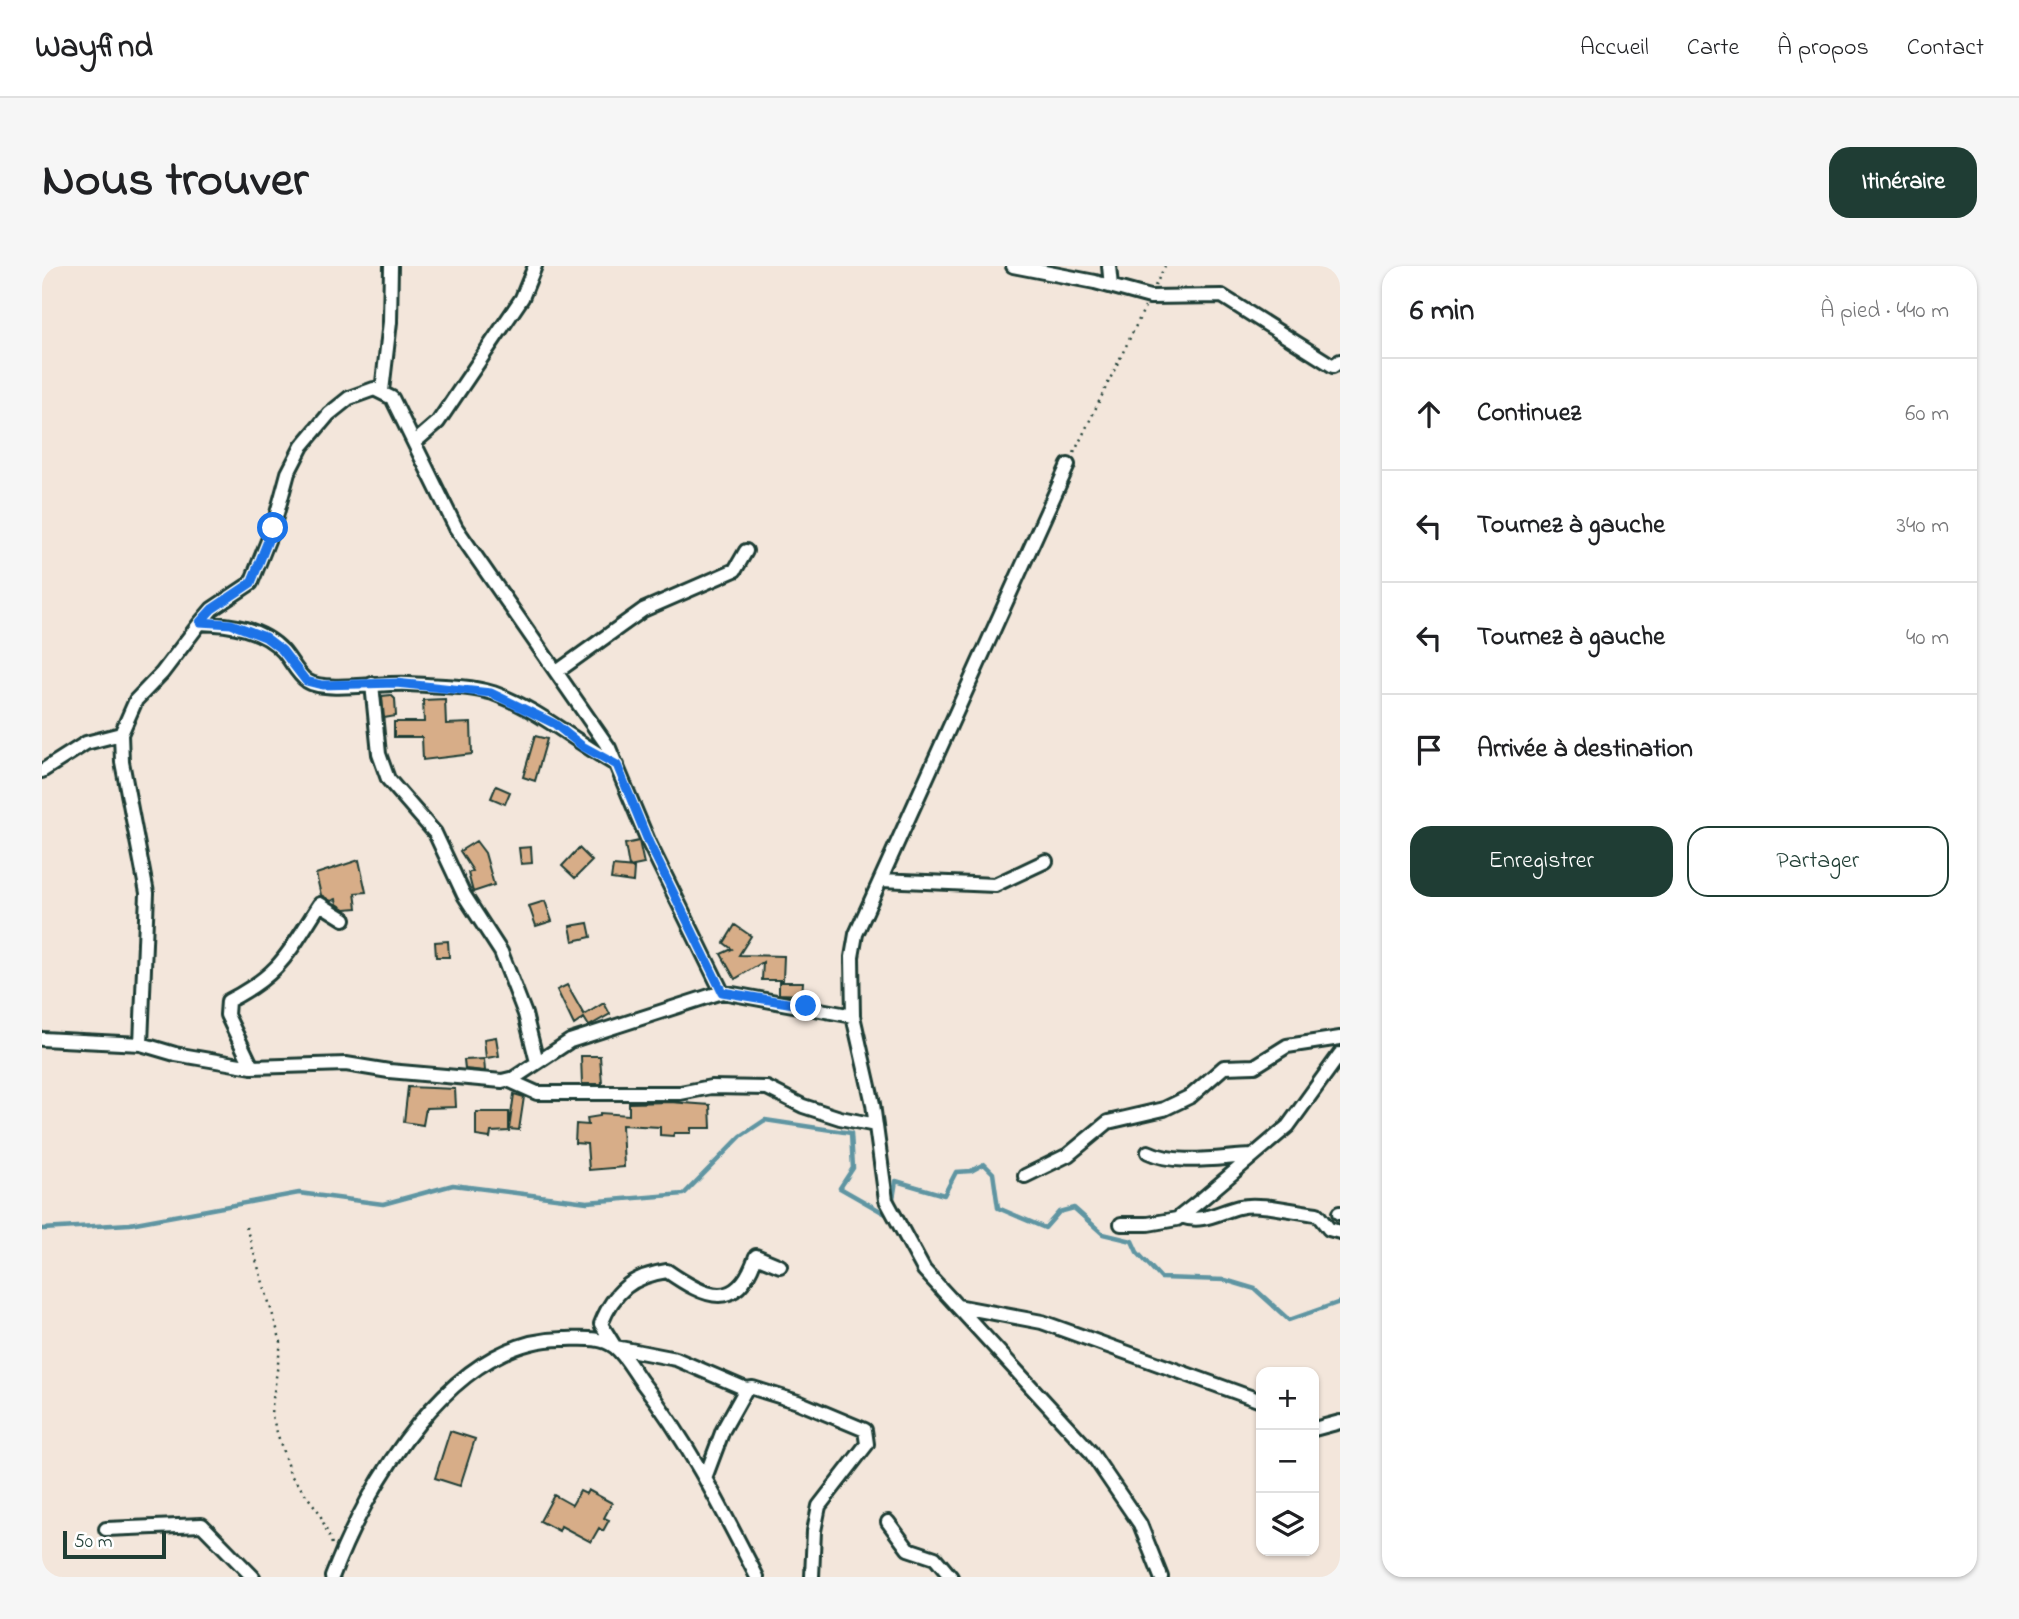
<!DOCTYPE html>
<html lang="fr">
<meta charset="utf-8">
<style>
body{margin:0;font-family:"Indie Flower",sans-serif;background:#f6f6f6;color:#202124}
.controls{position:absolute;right:21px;bottom:21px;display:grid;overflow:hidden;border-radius:14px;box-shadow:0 2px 5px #0004}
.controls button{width:63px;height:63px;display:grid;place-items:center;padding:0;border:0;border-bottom:2px solid #e0e0e0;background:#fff;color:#202124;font:35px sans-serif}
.scale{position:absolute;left:21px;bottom:18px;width:103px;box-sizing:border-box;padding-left:7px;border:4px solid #1f3d34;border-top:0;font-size:19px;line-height:24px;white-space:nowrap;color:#1f3d34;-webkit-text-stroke:5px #fff;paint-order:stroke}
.stop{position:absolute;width:21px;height:21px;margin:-16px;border:5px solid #1a73e8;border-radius:50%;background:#fff}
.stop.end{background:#1a73e8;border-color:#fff;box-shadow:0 2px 7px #0008}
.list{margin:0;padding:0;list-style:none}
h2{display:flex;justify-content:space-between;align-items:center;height:91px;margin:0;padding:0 28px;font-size:30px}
h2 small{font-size:23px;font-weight:400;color:#757577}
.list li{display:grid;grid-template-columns:46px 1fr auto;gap:21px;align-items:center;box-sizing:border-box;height:112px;padding:0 28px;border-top:2px solid #e0e0e0}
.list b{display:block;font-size:26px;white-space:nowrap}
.list em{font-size:23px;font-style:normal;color:#757577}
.actions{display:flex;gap:14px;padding:21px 28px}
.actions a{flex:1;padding:16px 0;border:2px solid #1f3d34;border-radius:21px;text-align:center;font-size:24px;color:#1f3d34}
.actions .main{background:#1f3d34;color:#fff}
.icon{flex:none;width:38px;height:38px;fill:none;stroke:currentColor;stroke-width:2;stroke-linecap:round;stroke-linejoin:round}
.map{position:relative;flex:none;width:1298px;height:1311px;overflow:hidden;border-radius:21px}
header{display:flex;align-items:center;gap:42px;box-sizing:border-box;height:98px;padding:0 35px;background:#fff;border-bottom:2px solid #e0e0e0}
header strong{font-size:33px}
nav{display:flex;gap:38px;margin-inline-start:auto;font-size:24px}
.intro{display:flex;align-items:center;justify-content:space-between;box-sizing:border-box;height:168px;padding:0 42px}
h1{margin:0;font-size:49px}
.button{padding:18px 32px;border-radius:21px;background:#1f3d34;color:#fff;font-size:24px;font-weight:700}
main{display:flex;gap:42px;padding:0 42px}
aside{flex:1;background:#fff;border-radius:21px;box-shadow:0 2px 5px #0004}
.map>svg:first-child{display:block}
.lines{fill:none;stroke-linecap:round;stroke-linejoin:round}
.stream{stroke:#5f95a2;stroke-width:4.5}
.building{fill:#d7ad88;stroke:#1f3d34;stroke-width:2}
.minor-casing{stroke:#1f3d34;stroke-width:18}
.path{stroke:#1f3d34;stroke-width:2.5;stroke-dasharray:2 5;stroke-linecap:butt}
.minor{stroke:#fff;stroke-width:12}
.route{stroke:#1a73e8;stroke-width:9}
</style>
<header>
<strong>Wayfind</strong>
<nav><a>Accueil</a><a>Carte</a><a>À propos</a><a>Contact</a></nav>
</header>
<div class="intro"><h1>Nous trouver</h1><a class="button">Itinéraire</a></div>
<main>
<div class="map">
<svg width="1298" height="1311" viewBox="0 0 1298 1311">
<rect width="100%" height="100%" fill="#f3e6db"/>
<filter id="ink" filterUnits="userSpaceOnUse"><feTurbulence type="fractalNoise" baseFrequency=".0143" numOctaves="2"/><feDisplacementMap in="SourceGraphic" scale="14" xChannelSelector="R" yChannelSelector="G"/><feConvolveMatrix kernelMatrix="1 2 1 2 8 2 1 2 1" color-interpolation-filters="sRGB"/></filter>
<g filter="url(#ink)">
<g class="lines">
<path class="stream" d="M850,939l4,-24 48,14 12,-23 15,-1 13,-7 9,9 5,35 47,20 14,-16 15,-4 29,26 29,7 5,11 24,26 64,2 30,9 34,31 51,-18
M0,963l88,-5 169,-31 84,11 70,-19 134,17 97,-8 57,-58 24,-16 86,13 2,35 -13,20 51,29"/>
</g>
<path class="building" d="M349,429l4,4 1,17 -12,2 -2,-22z
M403,433l1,25 25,-1 1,31 -49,6 -1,-23h-28v-15h30l-1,-22z
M493,470l12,3 -12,42 -12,-4z
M454,520l14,6 -5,12 -14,-6z
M434,575l9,12 9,32 -21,7 -5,-19 5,-2 -13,-20z
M597,575l5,23 -15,3 -4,-23z
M489,581l1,16 -11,1 -2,-16z
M537,582l13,13 -17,17 -13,-12z
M317,594l7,32 -11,1 2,15 -12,1 -8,-5 -1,-5 -5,2 -10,-6 -5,-21z
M571,600l21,2 -1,14 -22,-3z
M503,635l7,20 -16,5 -7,-20z
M546,657l3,14 -18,4 -3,-15z
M693,659l16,11 -12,19 45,1 -1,24h-21l1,-18 -28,17 -14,-25 11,-5 -8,-6z
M406,675l1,16h-13l-1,-15z
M737,716h24l-1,13 -23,-1z
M525,719l17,30 20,-12 6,11 -21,12 -5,-8 -10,7 -17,-35z
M454,771l3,19 -13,2 -2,-19z
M539,790h19l2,28h-20z
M442,793l1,12 -20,-2 -1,-9z
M366,821l47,2 1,18 -30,1 -3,17 -19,-3z
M472,828l10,3 -5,33 -10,-1z
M628,836l40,3 1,23h-20v5h-17l-1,3 -13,-1v-8l-38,-2 2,42 -35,3 -2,-26 -12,-1 1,-19 12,1 -1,-7 13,-2v-3l29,2v-12z
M434,846h33v19l-18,1 -1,6 -14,-2z
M408,1165l25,8 -15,47 -25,-8z
M546,1224l24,13 -8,15 5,2 -6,11 -4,-3 -8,14 -30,-16 -2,5 -19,-10 14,-26 18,10 8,-14 6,3z"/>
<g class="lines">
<defs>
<path id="minor" d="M971,0l82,16 55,15 72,-1 111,70 7,-5
M1067,0l2,20
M340,125l8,-69 1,-56
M373,176l23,-20 84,-124 13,-32
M1026,199l-212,469 -4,23 1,59 20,88 13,96 38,70 166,181 50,73 21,53
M158,357c29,1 62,5 83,28 8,9 14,23 24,30 18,12 77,1 101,3 27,2 59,1 85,9 46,16 82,49 124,72
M516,405l85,-61 92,-40 11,-19
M330,418l7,70 9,25 47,54 29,62 37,57 24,62 12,48
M0,505l44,-28 35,-9
M839,614l114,5 51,-24
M0,773l99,5 34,10 77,13 94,-3 43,7 113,10 12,-3 56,-37 152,-49 131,24
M99,778l6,-151 -25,-131 -1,-28 15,-34 26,-27 38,-50 12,-14 39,-26 22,-55 15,-55 14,-27 27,-32 20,-16 25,-9 18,9 64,130 153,220 40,95 73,149
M210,801l-25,-52 1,-14c54,-28 60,-48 92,-97l24,15
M466,814l29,13h143l31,-6 56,1 36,18 37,12 36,7
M1106,886c29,14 73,5 104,4
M983,910l43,-21 40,-33 56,-13 27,-13 33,-29 31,-1 32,-20 53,-8
M1297,947h1
M1139,950c22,8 37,-4 58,-9 21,-5 56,5 78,7l12,15 11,3
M1079,958h27l29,-5 24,-19 87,-74 52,-72
M915,1040l85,16 219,79
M704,1123l-70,-30 -61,-12 -14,-23c13,-33 31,-48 66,-53 39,27 70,42 89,-15l24,10
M1272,1163l26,-7
M663,1212l18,-48 23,-41 7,-1 45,14 67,28 2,14 -48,62 -5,25 -2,46
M846,1256l20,27 27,9 16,19
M64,1263l96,-4 51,52
M290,1311c35,-92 119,-238 231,-238 17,0 38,-3 52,8 10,8 18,23 26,34 47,60 81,128 116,196"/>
</defs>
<use href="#minor" class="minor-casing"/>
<path class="path" d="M1113,20l10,-20
M1032,187l71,-146
M204,961l35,115 -10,71 19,61 29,38 13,32"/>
<use href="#minor" class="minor"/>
</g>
</g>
<g class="lines" filter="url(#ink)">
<path class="route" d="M231,262l-22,55 -39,26 -12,13 31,2 34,13 17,13 24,31 16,4 74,-2 95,10 64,31 27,22 35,19 32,78 73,149 84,14"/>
</g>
</svg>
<div class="controls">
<button>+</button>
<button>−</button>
<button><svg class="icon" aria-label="layers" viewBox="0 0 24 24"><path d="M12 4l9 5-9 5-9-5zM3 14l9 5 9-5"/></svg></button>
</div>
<div class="scale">50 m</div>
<div class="stop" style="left:231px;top:262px"></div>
<div class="stop end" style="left:764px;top:740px"></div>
</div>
<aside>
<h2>6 min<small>À pied · 440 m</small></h2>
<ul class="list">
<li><svg class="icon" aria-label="ahead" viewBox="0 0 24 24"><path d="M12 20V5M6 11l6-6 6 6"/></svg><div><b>Continuez</b></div><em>60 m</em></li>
<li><svg class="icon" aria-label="left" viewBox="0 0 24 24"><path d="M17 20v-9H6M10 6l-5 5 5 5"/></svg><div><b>Tournez à gauche</b></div><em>340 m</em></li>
<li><svg class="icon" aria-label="left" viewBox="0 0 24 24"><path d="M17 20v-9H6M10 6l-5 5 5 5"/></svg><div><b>Tournez à gauche</b></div><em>40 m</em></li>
<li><svg class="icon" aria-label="arrive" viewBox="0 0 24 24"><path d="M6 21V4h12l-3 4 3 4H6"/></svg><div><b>Arrivée à destination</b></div></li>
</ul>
<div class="actions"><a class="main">Enregistrer</a><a>Partager</a></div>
</aside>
</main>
